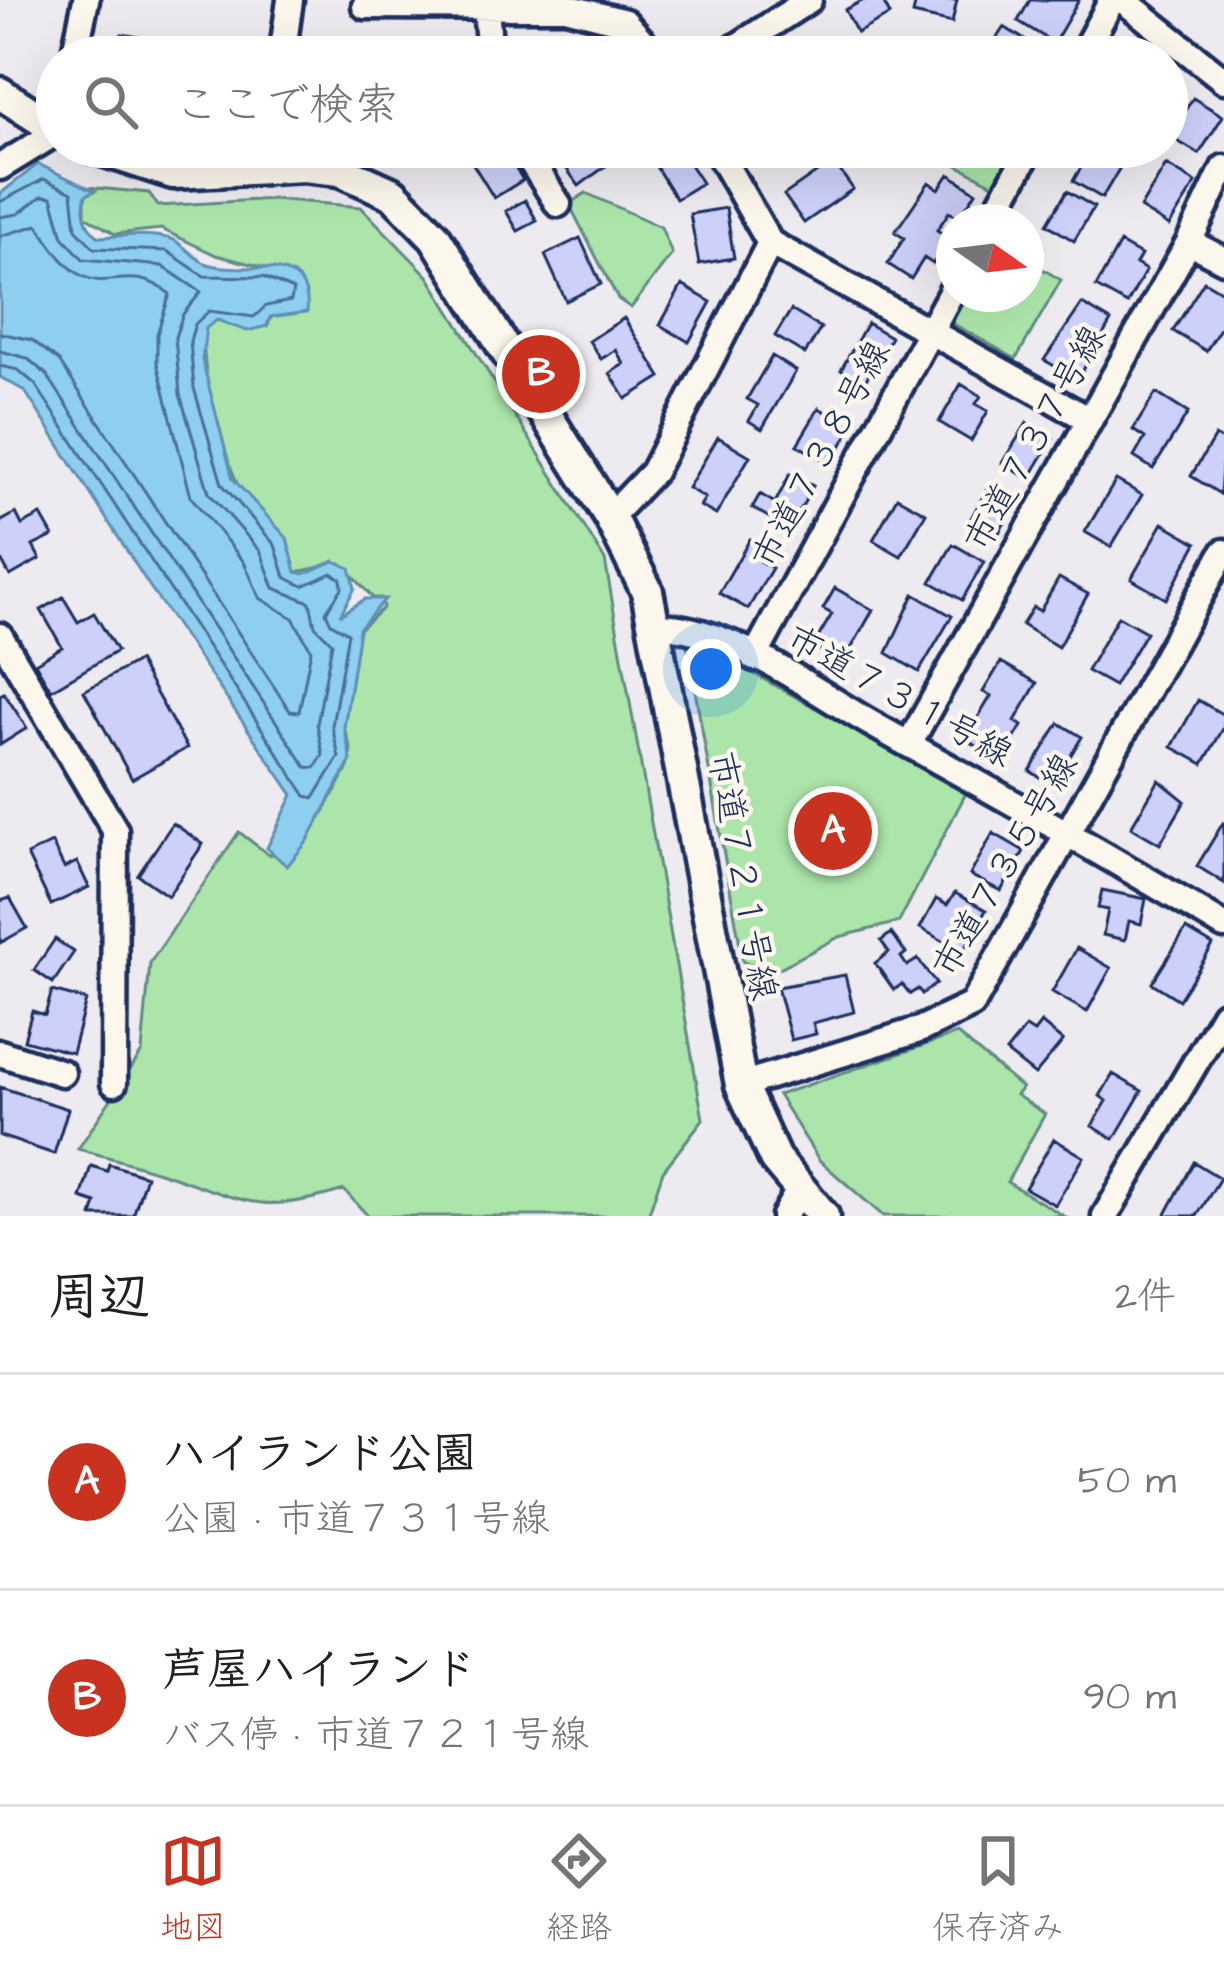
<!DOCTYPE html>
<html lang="ja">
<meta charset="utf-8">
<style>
body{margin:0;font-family:"Architects Daughter","Klee One",sans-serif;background:#f6f6f6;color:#202124}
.compass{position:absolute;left:936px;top:204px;width:108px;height:108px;border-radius:50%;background:#fff;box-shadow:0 12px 48px #0002;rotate:104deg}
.you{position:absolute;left:711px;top:669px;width:42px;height:42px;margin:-30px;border:9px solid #fff;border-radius:50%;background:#1a73e8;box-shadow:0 0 0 18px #1a73e833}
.badge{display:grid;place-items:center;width:78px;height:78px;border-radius:50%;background:#c8321e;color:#fff;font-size:39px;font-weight:700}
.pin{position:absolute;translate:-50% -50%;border:6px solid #fff;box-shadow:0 3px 12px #0006}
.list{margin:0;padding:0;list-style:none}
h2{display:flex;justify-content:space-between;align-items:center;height:156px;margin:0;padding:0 48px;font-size:51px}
h2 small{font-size:39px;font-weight:400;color:#757577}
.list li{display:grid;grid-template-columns:78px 1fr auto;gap:36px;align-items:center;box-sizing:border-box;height:216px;padding:0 48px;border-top:3px solid #e0e0e0}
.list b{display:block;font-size:45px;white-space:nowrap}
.list p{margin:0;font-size:39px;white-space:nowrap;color:#757577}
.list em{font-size:39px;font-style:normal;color:#757577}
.icon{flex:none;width:66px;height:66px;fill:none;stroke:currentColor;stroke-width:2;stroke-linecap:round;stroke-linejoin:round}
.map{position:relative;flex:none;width:1224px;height:1216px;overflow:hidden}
.search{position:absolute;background:#fff;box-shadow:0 12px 48px #0002;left:36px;right:36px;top:36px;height:132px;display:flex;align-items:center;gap:30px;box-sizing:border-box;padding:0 42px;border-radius:66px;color:#757577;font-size:45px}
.sheet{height:588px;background:#fff}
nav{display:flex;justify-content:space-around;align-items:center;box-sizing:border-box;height:168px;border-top:3px solid #e0e0e0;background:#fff;font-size:33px;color:#757577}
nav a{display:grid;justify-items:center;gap:6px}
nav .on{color:#c8321e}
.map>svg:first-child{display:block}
.green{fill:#abe5aa;stroke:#638a84;stroke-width:3}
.water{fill:#8ecfef;stroke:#608fb5;stroke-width:3}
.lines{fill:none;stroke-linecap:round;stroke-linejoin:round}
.shore{stroke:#496f98;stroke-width:3}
.building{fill:#cdd0f9;stroke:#1b2f5e;stroke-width:3}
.minor-casing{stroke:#1b2f5e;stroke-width:33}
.tertiary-casing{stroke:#1b2f5e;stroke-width:39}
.minor{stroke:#fbf7ec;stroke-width:24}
.tertiary{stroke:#fbf7ec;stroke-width:30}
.labels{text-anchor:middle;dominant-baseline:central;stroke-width:9;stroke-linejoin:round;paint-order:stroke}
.street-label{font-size:36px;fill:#1b2f5e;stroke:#fbf7ec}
</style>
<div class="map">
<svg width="1224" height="1216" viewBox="0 0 1224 1216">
<rect width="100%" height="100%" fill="#edebf0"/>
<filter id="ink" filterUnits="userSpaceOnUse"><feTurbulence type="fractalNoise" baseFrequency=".00833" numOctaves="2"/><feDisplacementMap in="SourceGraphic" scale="24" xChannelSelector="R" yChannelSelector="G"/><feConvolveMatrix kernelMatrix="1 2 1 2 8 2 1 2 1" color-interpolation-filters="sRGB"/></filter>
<g filter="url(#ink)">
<path class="green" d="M923,147h91l-19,38z
M86,187l63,6 9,13 115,-7 88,8 67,69 177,284 98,559 -40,52 -15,45h-280l-24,-26c-84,26 -99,11 -176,-15 -30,-10 -60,-18 -90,-26l64,-97 8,-89 89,-131 30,23 38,-13 41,-74 3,-19 -7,-22 15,-98 24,-21 -2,-10h-8l-32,-35 -45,9c-6,-11 -5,-26 -12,-35 -9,-12 -27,-18 -35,-31 -21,-31 -54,-143 -43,-179l11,-7 50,6 26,-51 -77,-20 -55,-26 -46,5 -30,-18v-22l9,-3z
M586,193l75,34 11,27 -41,54 -13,-9 -49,-95z
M1026,259l35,21 -45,79 -66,-37 15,-28h61z
M687,645l18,2 262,144 -68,131 -60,15 -69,36 -27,-11z
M957,1034l65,54 -6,7 29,19 -38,68 57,34h-181l-64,-56 -41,-65z"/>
<path class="water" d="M38,164l57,27 -9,4c-5,16 -1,31 13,42 21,-1 55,-5 75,3 11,6 20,18 31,23 34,14 108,-15 102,49l-37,5 -3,9 -20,5 -30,-11 -11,8 -4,32 31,119 54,59 9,34 8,2 30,-13 16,7 5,20 -15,27 25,-16h20l-26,30 -15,98 7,33 -44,82 -20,24 -20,-18 26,-53 -145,-211 -123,-193 -25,-14v-183z"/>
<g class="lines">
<path class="shore" d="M0,202l44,-23 28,13 4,37 18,19 73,3 37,25 59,1 30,13 -2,11 -25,5 -12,11 -45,-6 -14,13 -5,17 4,47 28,96 53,61 10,32 18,9 29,-13 9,6 1,9 -16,24 5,11 17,10 -16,93 7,31 -25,41 -8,-2 -271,-412 -17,-14 -18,-4
M0,217l18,-3 24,-18 10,1 11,40 20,22 79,7 39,26 -18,22 -8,23 5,57 29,99 52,59 13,36 36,14 5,24 17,17 -15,81 6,31 -8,13 -9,-1 -259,-392 -20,-17 -27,-7
M0,236l38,-11c59,100 77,25 132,69l-13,40v29l34,134 53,65 16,36 33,20 18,32 -12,62 -9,-1 -231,-350 -27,-21 -32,-7"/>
</g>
<path class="building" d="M864,0h18l8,15 -33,18 -12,-23z
M916,0h41l-5,23 -39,-9z
M1030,0h49l-25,43 -36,-22z
M1004,27l39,24 -4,6h-35l-12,-12z
M542,33l33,10 -5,14h-36z
M122,34l39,7 -3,16h-41z
M337,41l36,4 -2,12h-36z
M212,43l40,6 -1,8h-41z
M1193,98l30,18 -24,38 -30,-18z
M502,147l21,33 -29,18 -31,-50z
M559,147h40l12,15 -32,24 -16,-22 6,-4z
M1093,147h39l-30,51 -29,-17z
M680,149l22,34 -26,16 -21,-34z
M833,161l20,28 -49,34 -20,-28z
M1166,165l30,18 -27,43 -29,-18z
M949,174l27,18 -17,26 -10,-6 -12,18 13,9 -17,25 -9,-6 -13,21 -23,-15 16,-26 -9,-6 34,-50 10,7z
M1067,191l27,16 -20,34 -27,-17z
M525,200l12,21 -19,10 -12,-20z
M726,208l8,50 -35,6 -9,-50z
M580,238l21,46 -35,17 -21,-46z
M1120,243l21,12 -5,9 10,6 -19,34 -31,-17z
M1204,281l20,12v29l-18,29 -33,-20z
M682,285l29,17 -22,40 -29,-17z
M1082,304l29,17 -33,58 -34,-19z
M791,310l30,18 -16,26 -30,-18z
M624,318l37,59 -35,22 -16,-26 14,-9 -8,-14 -15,9 -12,-18z
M867,323l24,14 -27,46 -23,-13z
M772,356l24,15 -34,58 -13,-8 9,-16 -11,-6z
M961,384l20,12 -5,8 12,7 -17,30 -32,-19z
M1156,393l32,20 -35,56 -19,-12 11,-19 -12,-8z
M819,408l33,19 -21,37 -34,-19z
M1027,423l26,15 -24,41 -27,-16z
M1215,436l9,5 -4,53 -29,-18z
M718,437l32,19 -34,59 -16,-9 5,-8 -17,-10z
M790,474l23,12 -23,43 -38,-21 8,-14 15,9z
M1116,480l26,15 -31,52 -26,-15z
M988,487l28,16 -20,35 -27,-16z
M897,497l29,16 -25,43 -28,-16z
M16,513l6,12 19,-10 12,21 -20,10 7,13 -30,17 -10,-18v-36z
M1163,523l34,20 -31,56 -35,-20z
M750,539l18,10 -7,13 11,6 -24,41 -29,-16z
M953,544l31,18 -22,38 -31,-18z
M1059,578l29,16 -30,53 -36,-22 11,-18 7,4z
M835,588l38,22 -30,53 -30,-17 19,-32 -9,-5z
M914,594l38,22 -33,56 -32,-19z
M63,597l15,25 16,-9 23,38 -66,39 -16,-27 27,-16 -21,-37z
M1118,616l28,16 -32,54 -27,-15z
M138,661l49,87 -55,31 -48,-88z
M1001,662l36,21 -22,38 7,5 -21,35 -36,-22 26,-43 -8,-4z
M4,693l23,35 -27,17v-50z
M1198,700l26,15v12l-21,37 -31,-17z
M1059,723l23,14 -30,48 -22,-14z
M1159,780l26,21 -25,43 -29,-17z
M173,823l30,21 -35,52 -30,-21z
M1223,823l1,1v59l-27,-17z
M993,833l31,18 -23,40 -31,-16z
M52,843l12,25 13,-6 12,25 -38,18 -24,-50z
M1102,890l44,9 -5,25 -12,-3 -4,19 -22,-5 5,-25 -10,-2z
M955,893l31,17 -23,42 -43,-24 16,-29 11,6z
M10,898l17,30 -27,15v-42z
M1186,929l27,16 -34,55 -27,-17z
M891,933l15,20 -5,4 6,9 11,-7 18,25 -14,10 -4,-5 -8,5 -8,-10 -8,6 -19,-27 14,-11 -8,-11z
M55,939l19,13 -21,31 -19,-13z
M1077,948l34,20 -24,44 -35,-20z
M845,975l9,37 -41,11 3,11 -25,6 -14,-53z
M52,991l34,9 -14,53 -48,-13 8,-29 13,4z
M1041,1023l22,18 -28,34 -29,-23 20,-25 8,5z
M1113,1074l29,17 -28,48 -22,-13 15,-25 -7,-5z
M0,1087l68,22 -14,45 -54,-18z
M1054,1139l30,18 -29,48 -30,-17z
M1194,1162l26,16 -23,38h-32z
M109,1164l37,12 -13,40h-41l4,-13 -15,-5 10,-32 16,5z"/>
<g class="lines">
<defs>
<path id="minor" d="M1123,0l101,80
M365,6l201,1 59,15 31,35
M486,7l4,50
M74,57l12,-57
M282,57l8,-57
M721,57l88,-57
M1081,57l31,-57
M522,147l36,57
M715,147l55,96 318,176
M0,167l57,-35
M990,222l41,-75
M1189,242l35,18
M610,517l43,-45 117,-229
M656,626c74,0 152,62 216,98 118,66 236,131 352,202
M0,636l115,194 -1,253
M754,658l200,-371
M909,744l280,-502 35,-74
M0,1053l62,20
M741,1085l178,-55 53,-25 252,-453
M784,1216l15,-26
M1105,1216l119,-202"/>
<path id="tertiary" d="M0,93l57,37
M93,147l80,26 131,-7 36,4 53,24 42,43 175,280 37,74 94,494 34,74 48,57"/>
</defs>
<use href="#minor" class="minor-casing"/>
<use href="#tertiary" class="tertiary-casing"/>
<use href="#minor" class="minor"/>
<use href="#tertiary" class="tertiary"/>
</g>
</g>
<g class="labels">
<g class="street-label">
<text transform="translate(1036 439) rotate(-61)">市道７３７号線</text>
<text transform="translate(822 455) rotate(-62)">市道７３８号線</text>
<text transform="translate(899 697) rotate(29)">市道７３１号線</text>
<text transform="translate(1006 866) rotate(-60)">市道７３５号線</text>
<text transform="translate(742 876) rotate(80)">市道７２１号線</text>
</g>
</g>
</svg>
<svg class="compass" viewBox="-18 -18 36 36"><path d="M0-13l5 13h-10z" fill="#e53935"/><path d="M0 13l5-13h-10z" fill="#757577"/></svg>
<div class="you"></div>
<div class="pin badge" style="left:833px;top:831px">A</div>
<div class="pin badge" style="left:541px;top:374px">B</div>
<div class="search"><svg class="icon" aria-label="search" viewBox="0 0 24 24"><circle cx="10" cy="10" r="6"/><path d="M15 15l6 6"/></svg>ここで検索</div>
</div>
<section class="sheet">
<h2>周辺<small>2件</small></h2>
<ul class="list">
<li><span class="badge">A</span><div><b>ハイランド公園</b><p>公園 · 市道７３１号線</p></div><em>50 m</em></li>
<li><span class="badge">B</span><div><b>芦屋ハイランド</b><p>バス停 · 市道７２１号線</p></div><em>90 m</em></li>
</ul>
</section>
<nav>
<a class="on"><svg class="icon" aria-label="map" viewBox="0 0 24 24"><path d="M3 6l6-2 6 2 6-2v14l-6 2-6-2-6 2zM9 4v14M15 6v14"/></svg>地図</a>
<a><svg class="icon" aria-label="directions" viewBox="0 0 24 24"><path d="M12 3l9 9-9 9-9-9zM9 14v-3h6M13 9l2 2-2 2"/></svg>経路</a>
<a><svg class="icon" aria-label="saved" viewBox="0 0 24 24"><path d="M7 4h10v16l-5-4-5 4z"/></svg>保存済み</a>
</nav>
